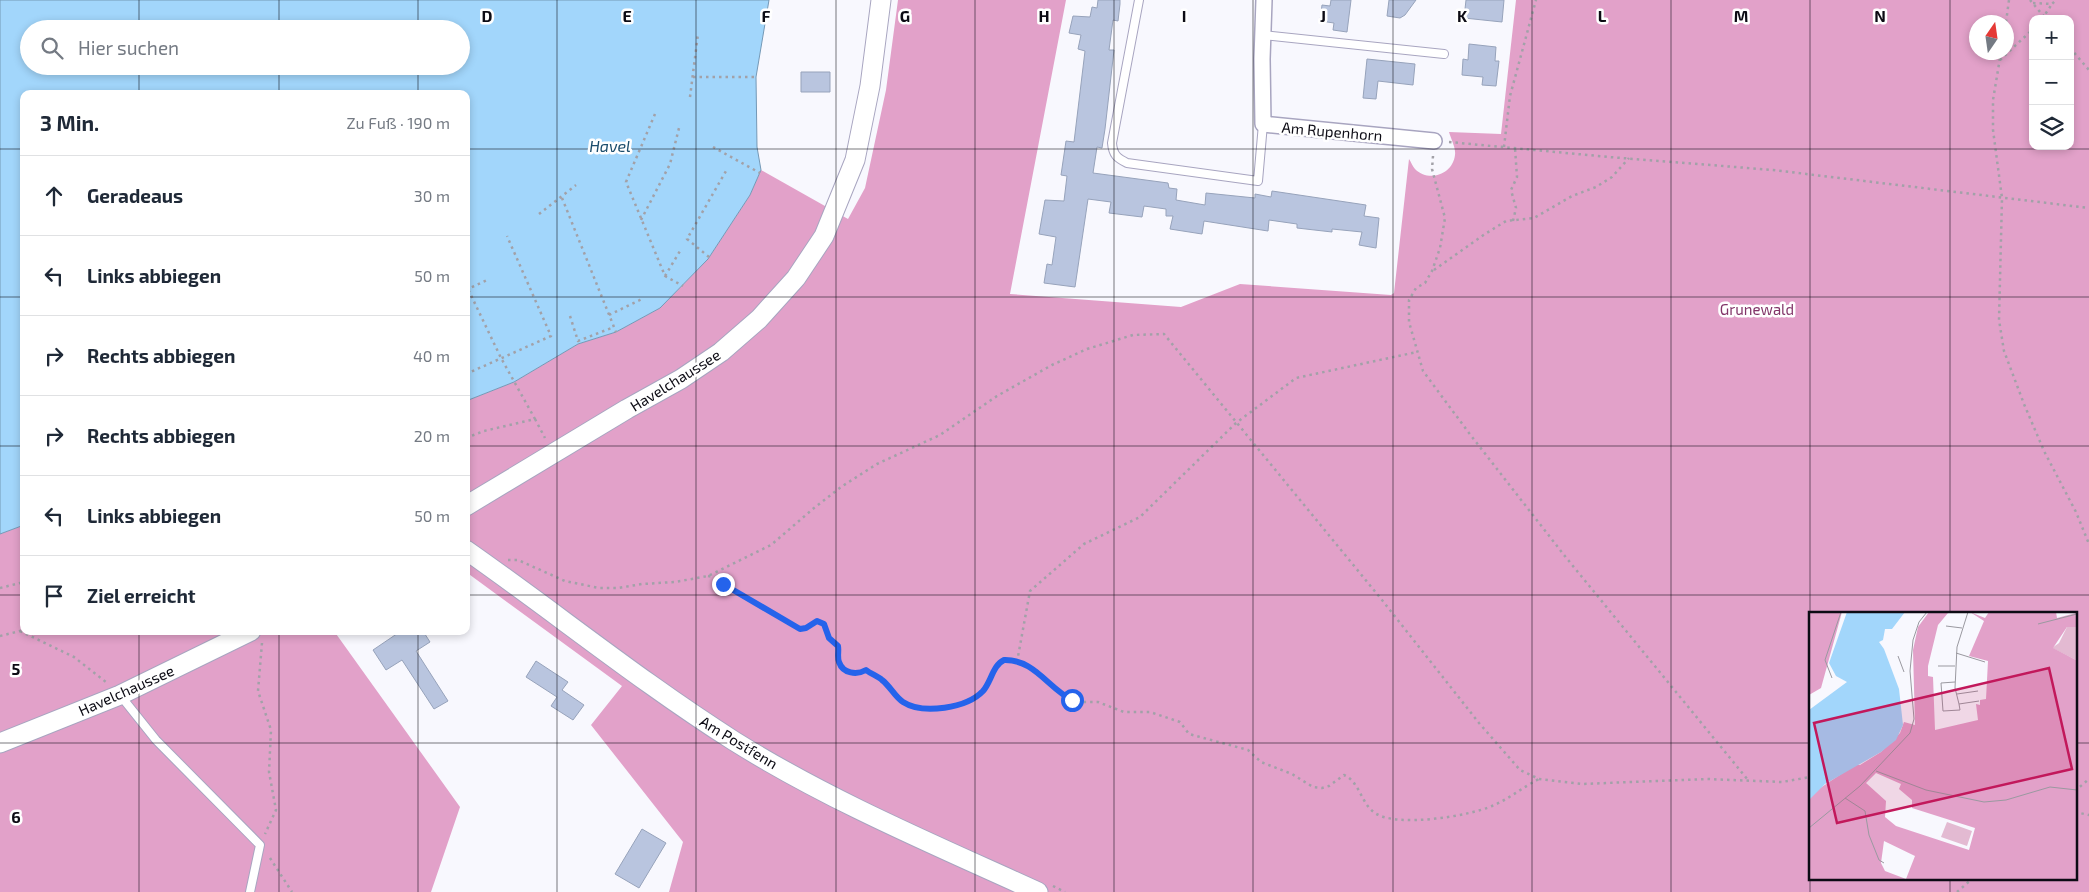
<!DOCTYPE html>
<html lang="de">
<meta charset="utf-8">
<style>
body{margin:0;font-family:"Exo 2",sans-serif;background:#f2f2f3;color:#1f2937}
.controls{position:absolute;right:15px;top:15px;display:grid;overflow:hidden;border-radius:10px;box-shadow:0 2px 8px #0003}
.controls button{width:45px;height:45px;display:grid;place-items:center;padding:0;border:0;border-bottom:1px solid #e0e1e3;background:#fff;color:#1f2937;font:25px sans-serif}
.compass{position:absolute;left:1969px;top:15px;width:45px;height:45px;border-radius:50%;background:#fff;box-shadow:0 2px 8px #0003;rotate:13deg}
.stop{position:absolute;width:15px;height:15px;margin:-11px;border:4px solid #2563eb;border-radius:50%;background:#fff}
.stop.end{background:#2563eb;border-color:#fff;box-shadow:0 1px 5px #0008}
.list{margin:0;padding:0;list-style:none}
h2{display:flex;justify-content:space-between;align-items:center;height:65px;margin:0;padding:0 20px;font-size:21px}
h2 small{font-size:16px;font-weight:400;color:#747a83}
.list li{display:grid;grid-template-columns:32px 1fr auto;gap:15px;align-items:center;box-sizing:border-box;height:80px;padding:0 20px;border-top:1px solid #e0e1e3}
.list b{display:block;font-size:19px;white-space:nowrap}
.list em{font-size:16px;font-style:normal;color:#747a83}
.icon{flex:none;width:28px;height:28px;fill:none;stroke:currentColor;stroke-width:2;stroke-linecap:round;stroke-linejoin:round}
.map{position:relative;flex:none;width:2089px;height:892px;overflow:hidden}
.search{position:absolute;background:#fff;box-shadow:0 2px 8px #0003;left:20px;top:20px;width:450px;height:55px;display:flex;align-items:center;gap:12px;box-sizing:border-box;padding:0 18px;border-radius:28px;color:#747a83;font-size:19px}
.panel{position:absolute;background:#fff;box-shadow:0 2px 8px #0003;left:20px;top:90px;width:450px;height:545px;border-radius:10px}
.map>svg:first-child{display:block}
.forest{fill:#e2a1c9;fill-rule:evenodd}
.water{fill:#a2d6fb;stroke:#7599b6;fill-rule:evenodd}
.building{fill:#b9c5df;stroke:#97a3bb}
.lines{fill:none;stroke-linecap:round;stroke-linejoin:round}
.service-casing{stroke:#a8a5c0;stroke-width:10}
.minor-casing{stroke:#a8a5c0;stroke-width:18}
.tertiary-casing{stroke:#a8a5c0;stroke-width:21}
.path{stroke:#a2a1a8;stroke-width:2.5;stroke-dasharray:2.5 4;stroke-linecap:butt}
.service{stroke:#fff;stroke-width:8}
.minor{stroke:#fff;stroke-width:15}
.tertiary{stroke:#fff;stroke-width:19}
.route{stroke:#2563eb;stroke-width:6}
.grid{fill:none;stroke:#0c0b14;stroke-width:1;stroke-opacity:0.55}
.labels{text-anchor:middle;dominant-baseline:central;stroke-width:5;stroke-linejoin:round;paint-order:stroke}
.street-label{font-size:15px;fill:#0c0b14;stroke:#fff}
.park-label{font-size:15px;fill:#823569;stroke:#fff}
.water-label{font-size:16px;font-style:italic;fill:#1c4e6d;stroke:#fff}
.inset-road{fill:none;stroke:#9a99a0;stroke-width:1}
.view{fill:#c2185b;fill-opacity:0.15;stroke:#c2185b;stroke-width:2.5}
.inset-edge{fill:none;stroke:#0c0b14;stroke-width:2.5}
.grid-label{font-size:16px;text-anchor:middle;font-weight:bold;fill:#0c0b14;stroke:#fff;stroke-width:5;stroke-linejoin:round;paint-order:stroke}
</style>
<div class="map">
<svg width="2089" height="892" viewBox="0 0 2089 892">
<rect width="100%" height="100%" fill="#f8f8fe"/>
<path class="forest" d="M898,0h168l-56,294 171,13 59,-23 151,11 3,-2 15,-134c2,3 4,8 6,10 14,14 38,5 40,-14 1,-7 -4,-16 -6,-23l52,2 15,-134h573v892h-1420l14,-50 -92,-117 31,-39 -156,-114v-171l48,-19 64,-38 38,-12 44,-24 48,-49 42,-64 11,-25 87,49 17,-31 21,-98zM2033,19h37v127h-37zM1976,22h30v30h-30zM1810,613h265v265h-265z
M24,525v106h310l126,176 -29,85h-431v-358z"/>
<path class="water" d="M0,0h769l-13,77 1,70 4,23 -11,25 -42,64 -48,49 -44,24 -38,12 -64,38 -48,19v-307h-442v431l-24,9zM29,29h432v37h-432z"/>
<path class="building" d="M1098,0h22v4l-2,17 -5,-1 -4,30h5l-9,79 -3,19 -5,-1 -4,26 75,10 1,5 8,1 -1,11 29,5 1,-12 49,5v-4l16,3 1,-6 94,14 -2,11 15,2 -3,30 -17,-3 3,-13 -30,-3v3l-35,-4v-4l-28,-4 -1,11 -64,-10 -2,13 -32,-5 3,-13h-7v-7l-22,-3 -2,11 -33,-4 2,-11 -23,-3 -13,88 -31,-4 3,-19 5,1 4,-28 -17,-3 6,-34 19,1 3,-25 -6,-1 5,-34 8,1 11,-91 -7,-2 3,-14 -12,-2 4,-17 17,1 2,-10 5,1z
M1331,0h20l-4,32 -14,-2 1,-7 -14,-2 2,-16 8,1z
M1389,0h27l-11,15 -5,3 -13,-2z
M1466,0h38l-2,22 -38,-4z
M1469,44l27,3 -1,14h4l-3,25 -14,-1 1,-8 -21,-2 1,-16 5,1z
M1367,59l48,5 -2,21 -35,-4 -2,18 -13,-1z
M801,72h29v20h-29z
M401,631h22l7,11 -14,9 32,50 -14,8 -32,-49 -16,10 -13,-20z
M536,661l32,21 -6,8 22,15 -11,15 -22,-14 6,-9 -31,-20z
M642,829l24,14 -27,45 -24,-14z"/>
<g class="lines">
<defs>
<path id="service" d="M1139,0l-27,143c1,12 5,15 15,20l131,18 5,-57
M1263,35l181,19
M120,695l36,45 104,105 -10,47"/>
<path id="minor" d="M1264,0l-2,59 1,65 171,17"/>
<path id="tertiary" d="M466,506l161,-97 54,-30 40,-27 38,-33 37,-41 28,-42 31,-76 15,-74 11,-86
M466,550c90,63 175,132 268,191 96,60 201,104 304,151
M0,743l120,-48 131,-64"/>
</defs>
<use href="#service" class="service-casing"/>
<use href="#minor" class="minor-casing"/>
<use href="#tertiary" class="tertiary-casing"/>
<path class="path" d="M2030,0l16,19
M2033,3l19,1 4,-4
M2042,19l10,-15
M2006,22l3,-22
M2070,48l19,22
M2001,52l-8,48v30l9,68 -3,122 5,31 20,53 20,47 32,61 13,32
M2000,60l33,-31
M693,77h63
M690,97l8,-63
M655,114l-29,68 39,94 18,10
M1449,142l160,15 164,13 316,38
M713,147l47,26
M1504,147l6,-51 26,-96
M1433,156l-1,13 13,49 -5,30 -8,23 -7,12 -9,5 -7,12v22l14,49 46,62 95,122 184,225
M562,198l54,134
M539,214l37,-29
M641,220l29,-56 9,-36
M1513,221l3,-13 -5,-18 6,-13 -2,-29
M709,257l-22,-18 39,-68
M1434,270l51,-36 21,-13 28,-3 38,-22 24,-9 16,-10 17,-19
M665,276l15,-25
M466,290l21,-10
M609,315l33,-16
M570,316l8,25 36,-14
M466,374l85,-38 -44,-100
M535,419l10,19
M466,438l18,-7 51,-12 -34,-61 -33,-69
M508,560h10l47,21 34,7h19l24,-4 33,-2 33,-6 63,-31 43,-37 27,-21 36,-23 63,-29 57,-39 55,-31 35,-16 46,-14 31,-1 218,266 97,123 41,47 19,9 43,5 125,-5 75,3 28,-5
M708,576l6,1 22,15 63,37 7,-1 11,-7 6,3 6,14 9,8c1,5 -1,11 1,16 4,12 18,13 27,8l16,9 23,24 11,6h12l14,-1 17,-4 21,-10 7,-8 12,-24 11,-2 20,7 8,4 26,25 16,6h18l26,10h26l30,10 9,12 59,16 13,12 31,12 21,13 9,1 7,-2 15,-11c16,7 17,29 31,38 22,15 94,3 117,-7 17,-7 31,-19 47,-27
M0,588l24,-6
M20,631l54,26 32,25
M0,636l24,-6
M262,643l-4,48 13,39 -2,42 7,38 -11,24
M1017,662l13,-71 54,-47 56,-27 96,-94 60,-45 121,-26
M2075,791l14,-12
M2075,812l14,3
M270,858l22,34
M1053,886l12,6
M1957,892l16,-14"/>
<use href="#service" class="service"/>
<use href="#minor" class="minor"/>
<use href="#tertiary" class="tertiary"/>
</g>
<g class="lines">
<path class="route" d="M723,584l77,45 6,-1 11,-7 7,3 5,14 9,8c1,5 -1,11 1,16 4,12 18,13 27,8 5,4 12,6 16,10 8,6 13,17 21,22 20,13 64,6 80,-11 8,-9 10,-26 21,-31 30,-1 44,28 68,40"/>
</g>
<path class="grid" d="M139,0v29M279,0v29M418,0v29M557,0v892M696,0v892M836,0v892M975,0v892M1114,0v892M1253,0v892M1393,0v892M1532,0v892M1671,0v892M1810,0v613M1950,0v613M139,66v28M279,66v28M418,66v28M0,149h24M466,149h1623M0,297h24M466,297h1623M0,446h24M466,446h1623M0,595h24M466,595h1623M139,631v261M279,631v261M418,631v261M0,743h1810M2075,743h14M1810,878v14M1950,878v14"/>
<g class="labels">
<g class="street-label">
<text transform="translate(1332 131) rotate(5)">Am Rupenhorn</text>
<text transform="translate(675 380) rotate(-32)">Havelchaussee</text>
<text transform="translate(126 690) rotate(-24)">Havelchaussee</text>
<text transform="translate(739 742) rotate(31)">Am Postfenn</text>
</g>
<g class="park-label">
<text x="1757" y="309">Grunewald</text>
</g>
<g class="water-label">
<text x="610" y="145">Havel</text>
</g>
</g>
<g transform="translate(1809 612)">
<rect width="268" height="268" fill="#f8f8fe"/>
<path d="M258,15h9v33l-24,-12 7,-5zM138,210l25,9 -5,15 -26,-9z" fill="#e3bad2"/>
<path d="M0,0h33l-21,76 -12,7zM120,0h26l-7,1 -10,12 -10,41v10l5,1 2,53 43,-10 -2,-16 4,1v-5l6,-1 2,-38 -19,-5 15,-35 -14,-9 15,6 4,-6h67l1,6 19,-5v14h-9l-14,21 23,12v219h-267v-79l5,-8 41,-27h5l21,-13 19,-19 4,-11 11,3 -2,-75 5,-23zM67,161l25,11 -2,5 13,11v8l63,20 -6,22 -73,-24 -11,-9 1,-16 -20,-18zM75,229l31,15 -9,23 -21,-8 -4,-8z" fill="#e2a1c9" fill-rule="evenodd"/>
<path d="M38,0h58l-13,17h-7l-2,11 -4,2 5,7 15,40 4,36 -7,15 -15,12 -56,32 -16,16v-90l38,-28 -11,-6 -7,-13z" fill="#a2d6fb"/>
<path class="inset-road" d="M159,0l-11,35 -2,41 4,16 20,-3M229,12l39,-10M137,14l16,2M147,41l29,9M89,44l6,16M129,54h17M23,66l-7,-18 16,-48M146,70l-14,1 2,28 17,-1 -1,-6M148,82l21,-3M67,159l50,19 58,12 22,-2 44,-13 27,3M36,186l20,13 4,24 10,25 5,3M0,216l51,-42 50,-53 4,-14 -4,-48 3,-31 6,-18 8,-10"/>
<path class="view" d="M240,56l23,101 -235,54 -23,-100z"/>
<rect width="268" height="268" class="inset-edge"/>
</g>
<g class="grid-label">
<text x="487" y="22">D</text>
<text x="627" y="22">E</text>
<text x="766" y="22">F</text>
<text x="905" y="22">G</text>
<text x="1044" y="22">H</text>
<text x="1184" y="22">I</text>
<text x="1323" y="22">J</text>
<text x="1462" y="22">K</text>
<text x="1602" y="22">L</text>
<text x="1741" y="22">M</text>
<text x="1880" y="22">N</text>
<text x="16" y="675">5</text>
<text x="16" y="823">6</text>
</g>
</svg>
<div class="controls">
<button>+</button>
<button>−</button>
<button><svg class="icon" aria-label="layers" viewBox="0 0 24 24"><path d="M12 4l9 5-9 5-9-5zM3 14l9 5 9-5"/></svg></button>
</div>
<svg class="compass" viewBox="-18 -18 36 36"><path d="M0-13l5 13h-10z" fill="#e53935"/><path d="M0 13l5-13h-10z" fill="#747a83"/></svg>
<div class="stop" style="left:1072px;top:700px"></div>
<div class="stop end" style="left:723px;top:584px"></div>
<div class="search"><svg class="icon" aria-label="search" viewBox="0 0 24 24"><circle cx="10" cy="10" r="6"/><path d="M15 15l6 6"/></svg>Hier suchen</div>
<section class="panel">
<h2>3 Min.<small>Zu Fuß · 190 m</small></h2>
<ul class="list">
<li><svg class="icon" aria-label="ahead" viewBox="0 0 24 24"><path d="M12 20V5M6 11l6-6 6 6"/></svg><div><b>Geradeaus</b></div><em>30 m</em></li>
<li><svg class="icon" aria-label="left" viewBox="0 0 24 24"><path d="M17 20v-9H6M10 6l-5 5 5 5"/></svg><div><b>Links abbiegen</b></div><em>50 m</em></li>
<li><svg class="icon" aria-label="right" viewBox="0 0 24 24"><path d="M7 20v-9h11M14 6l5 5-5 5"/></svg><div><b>Rechts abbiegen</b></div><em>40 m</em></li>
<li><svg class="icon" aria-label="right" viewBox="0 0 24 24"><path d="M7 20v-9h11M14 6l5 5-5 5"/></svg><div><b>Rechts abbiegen</b></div><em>20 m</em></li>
<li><svg class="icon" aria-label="left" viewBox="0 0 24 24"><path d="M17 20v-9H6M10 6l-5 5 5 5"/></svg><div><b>Links abbiegen</b></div><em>50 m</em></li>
<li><svg class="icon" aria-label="arrive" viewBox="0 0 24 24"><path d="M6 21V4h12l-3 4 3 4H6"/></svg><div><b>Ziel erreicht</b></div></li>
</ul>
</section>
</div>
